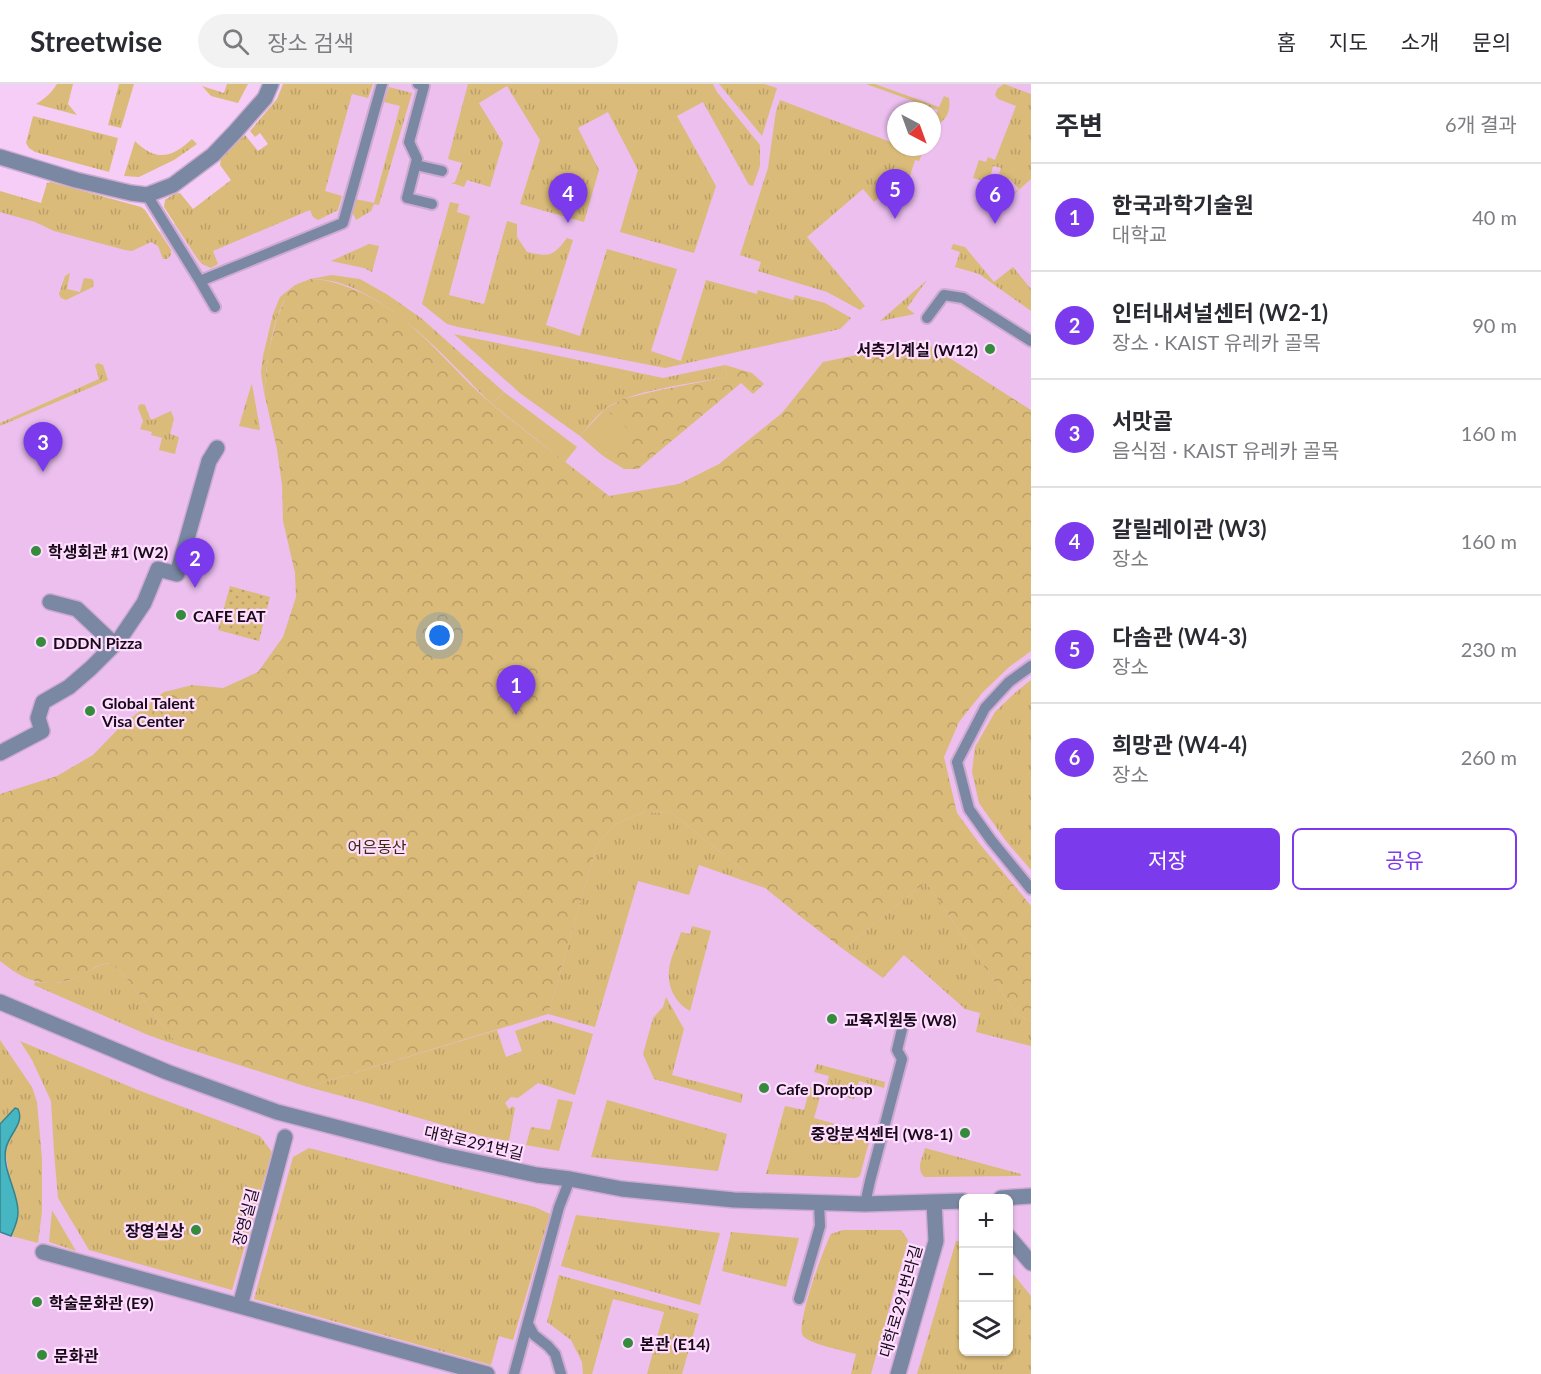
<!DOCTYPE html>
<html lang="ko">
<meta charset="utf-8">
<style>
body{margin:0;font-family:Lato,"Noto Sans KR",sans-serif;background:#f2f2f3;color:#2b2b33}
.controls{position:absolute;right:18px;bottom:18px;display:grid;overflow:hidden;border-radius:9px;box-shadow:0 2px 4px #0004}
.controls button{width:54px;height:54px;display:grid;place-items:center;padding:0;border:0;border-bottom:2px solid #e1e1e2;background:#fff;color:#2b2b33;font:30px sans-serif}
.compass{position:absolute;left:887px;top:18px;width:54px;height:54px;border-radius:50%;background:#fff;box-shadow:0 2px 4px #0004;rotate:139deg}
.you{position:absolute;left:440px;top:552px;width:21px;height:21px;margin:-15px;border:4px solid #fff;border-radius:50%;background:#1a73e8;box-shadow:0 0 0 9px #1a73e833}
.badge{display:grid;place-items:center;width:39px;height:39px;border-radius:50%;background:#7c3aed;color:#fff;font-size:20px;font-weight:700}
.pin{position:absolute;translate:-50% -50px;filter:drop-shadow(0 2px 3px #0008)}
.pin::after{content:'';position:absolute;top:32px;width:21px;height:18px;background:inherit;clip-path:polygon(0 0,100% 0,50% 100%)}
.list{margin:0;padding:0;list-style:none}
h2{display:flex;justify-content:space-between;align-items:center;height:78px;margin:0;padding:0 24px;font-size:26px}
h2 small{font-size:20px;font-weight:400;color:#7c7c81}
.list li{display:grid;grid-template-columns:39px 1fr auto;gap:18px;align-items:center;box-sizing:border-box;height:108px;padding:0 24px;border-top:2px solid #e1e1e2}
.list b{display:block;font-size:22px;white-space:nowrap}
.list p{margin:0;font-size:20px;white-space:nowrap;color:#7c7c81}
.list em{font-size:20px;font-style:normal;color:#7c7c81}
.actions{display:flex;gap:12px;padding:18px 24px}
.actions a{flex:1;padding:14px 0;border:2px solid #7c3aed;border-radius:9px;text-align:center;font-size:21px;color:#7c3aed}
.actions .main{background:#7c3aed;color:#fff}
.icon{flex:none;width:33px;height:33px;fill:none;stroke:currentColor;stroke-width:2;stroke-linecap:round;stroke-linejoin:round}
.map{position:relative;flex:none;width:1031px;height:1290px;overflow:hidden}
header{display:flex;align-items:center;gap:36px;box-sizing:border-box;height:84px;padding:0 30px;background:#fff;border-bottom:2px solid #e1e1e2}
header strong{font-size:28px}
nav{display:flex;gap:33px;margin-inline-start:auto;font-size:21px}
.search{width:420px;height:54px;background:#f2f2f3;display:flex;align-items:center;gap:15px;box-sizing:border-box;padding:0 21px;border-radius:33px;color:#7c7c81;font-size:22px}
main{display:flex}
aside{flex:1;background:#fff}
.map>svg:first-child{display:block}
.built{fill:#ecbfee;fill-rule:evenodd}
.grass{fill:url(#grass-tufts)}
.forest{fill:url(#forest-crowns)}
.park{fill:url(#park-dots)}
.garden{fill:#dabb79}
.water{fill:#45b6c2;stroke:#38828f;stroke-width:1.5}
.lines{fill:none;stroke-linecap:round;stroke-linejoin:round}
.lane-casing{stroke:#cdaacf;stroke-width:14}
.street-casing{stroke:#cdaacf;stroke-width:18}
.lane{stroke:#7a88a4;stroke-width:10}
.street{stroke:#7a88a4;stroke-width:15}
.poi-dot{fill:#338b3b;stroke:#feddff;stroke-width:2}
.labels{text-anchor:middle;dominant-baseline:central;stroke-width:4.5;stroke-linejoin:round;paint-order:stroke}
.poi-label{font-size:16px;font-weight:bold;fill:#180a19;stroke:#feddff;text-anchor:start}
.park-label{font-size:16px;fill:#382a08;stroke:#feddff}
.street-label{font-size:16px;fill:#180a19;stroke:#feddff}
</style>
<header>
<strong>Streetwise</strong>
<div class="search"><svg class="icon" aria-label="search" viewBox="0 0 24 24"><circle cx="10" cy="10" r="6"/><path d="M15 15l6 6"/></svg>장소 검색</div>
<nav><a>홈</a><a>지도</a><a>소개</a><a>문의</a></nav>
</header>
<main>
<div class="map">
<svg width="1031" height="1290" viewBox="0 0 1031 1290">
<defs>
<pattern id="grass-tufts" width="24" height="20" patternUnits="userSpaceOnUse" patternTransform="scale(1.5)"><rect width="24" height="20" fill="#dabb79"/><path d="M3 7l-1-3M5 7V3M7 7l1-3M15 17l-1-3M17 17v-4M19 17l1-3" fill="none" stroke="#ba9f68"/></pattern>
<pattern id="forest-crowns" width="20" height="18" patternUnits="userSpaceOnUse" patternTransform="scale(1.5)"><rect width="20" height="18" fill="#dabb79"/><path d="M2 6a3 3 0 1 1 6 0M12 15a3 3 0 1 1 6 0" fill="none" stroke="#ba9f68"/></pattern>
<pattern id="park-dots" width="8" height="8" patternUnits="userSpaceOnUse" patternTransform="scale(1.5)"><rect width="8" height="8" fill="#dabb79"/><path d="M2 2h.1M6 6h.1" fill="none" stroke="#ba9f68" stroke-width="1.8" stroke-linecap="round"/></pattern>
</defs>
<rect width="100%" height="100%" fill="#f5cdf7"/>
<path class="built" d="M310,0h721v1290h-1031v-1172l43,12 116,18 29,-16 81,-61zM896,27h36v36h-36zM963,1114h45v154h-45z"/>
<path class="grass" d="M57,0h16l-5,20 9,11 -41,-11c9,-5 15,-11 21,-20z
M119,0h15l-13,44 -13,-3z
M227,0h21l-10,19 -27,-7 -9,-10 22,7z
M283,0h90l-5,14 -16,-4 -27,97 17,5 -4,14 -20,10 -5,-3 -3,-7 -97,41 5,13 -7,4 -9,-4 -5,-6 -33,-51 1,-7 9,-6 6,-1 13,16 38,-29 -11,-15 1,-8 24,-22 13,16 10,-7 -8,-11 -5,4 -5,-6 27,-32z
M468,0h245l4,8 43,53v21l-7,20 -4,-1 -46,-83 -26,14 39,70 -22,67 -74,-21 18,-62 -30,-58 -30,16 21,42 -15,52 -64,-18 20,-64 -33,-54 -28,17 24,40 -13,44 -23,-7 -3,7 -9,-3h-4l4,-2 7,-19 -14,-4z
M719,0h45l13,4 -15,48z
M866,0h9l64,23 5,-11 5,2c2,11 -2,23 -12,26l-3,-1 4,-13z
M1004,0l27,10v85l-28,25 -23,-7c17,2 25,3 39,-8l-9,-10 -7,5h-7l5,-16 -8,-2 -4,16 -16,-4 6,-18 7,2 2,-5 7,3 21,-54 -18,-7 -3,-4 2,-6z
M389,3l23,6 -33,112 -5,-1 -3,7 -15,9 -4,-9 3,-12 19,4 26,-97 -16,-4z
M780,16l116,44v3h7l19,7 -3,7 -4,-1 -10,32 -14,-5 -17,15 -11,-13 -56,48 58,69 -5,4 -33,-18 -69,-21 3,-9 -21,-7 28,-87 8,-57z
M33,32l85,22 -9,34 -74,-20 -6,-4 -3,-5z
M192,55l5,5 -23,16 -35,17 -15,-1 11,-35c21,21 37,17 57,-2z
M51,98l90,25 4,3 26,40v5l-4,4h-4l-5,-13 -7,-4 -19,9 -7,-1 -71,-19 -19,-9 -35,-10v-21l41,12 6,-20z
M450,118l9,2 -2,8 13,4 -21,79 35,9 23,-83 10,3v13l10,15c22,5 26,5 40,-14l6,2 -27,85 34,11 27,-87 70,20 -26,82 30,10 25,-81 51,14 1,-4 35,10 2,-5 30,8 26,15 -11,11 -175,39 -207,-41 -11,-3 -25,-20z
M369,160l10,2 -7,26 -8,-4 -33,-7z
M953,160l12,3 29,35 19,-15 18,22v22l-52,-37 -24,-7 5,-15 -9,-3z
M70,189l-3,16 13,3 4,-14 8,1 2,3 -1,5 -27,13 -5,-2 -2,-4 6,-18z
M332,191l28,4 28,16 33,23 83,74 -12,12c-45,-44 -114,-127 -182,-125z
M927,196l-20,28 8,6 -35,7z
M295,201c-24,26 -27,74 -31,107l-3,-19 2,-17 10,-42 7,-17z
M454,250l209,44 62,-13 2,12c-32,6 -97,13 -122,32 -9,7 -17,18 -25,27l-59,-42z
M98,279l5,2 5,15 -108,46v-3l99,-44 -4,-14z
M252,300l8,45 -1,1 -20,-4 12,-40z
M142,320l3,1 6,15 20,-9 3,8 -4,15 9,3 -4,17 -16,-4 3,-12 -11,-3 1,-3 -12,-3 3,-8 -5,-13 1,-3z
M1031,596v190l-25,-29 -27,-38 -7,-31 3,-25 20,-35 22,-21z
M645,728l27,1 93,75 -66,-23 -10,30 -51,-14 -43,146 -47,-13 49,-169 18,-21z
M926,798l90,131 15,9v24l-55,-14 4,-19 -15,-4 -61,-54 -21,23 -40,-29z
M692,842l19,5 -21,80c-15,-8 -23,-25 -21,-41 1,-12 9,-27 12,-38l9,2z
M111,879l14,13 54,70 -31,-11 -114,-50 1,-3c17,2 29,2 44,-6 12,-5 19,-12 32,-13z
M666,913l18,32 -12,46 71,19 -2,9 -87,-24 -11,-25 10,-36 10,-11z
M547,936l46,14 -18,61 -37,-12 -20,15 -7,-1 -6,6 4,6 3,-3 3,2 -6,33 -28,-5 -110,-32 -63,-17 189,-57 9,27 16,-6 -7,-20z
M0,956l32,47 5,15 5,57v52l-4,32 -27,-7 8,-25 -10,-36 -4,-25 4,-12 10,-15 -7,-13 -2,5 -10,9z
M20,957l118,49 122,46 12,16 -40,138 -143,-40 -31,-52 -4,-46 -3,-51 -19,-41z
M817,980l68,18 -1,6 -25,-7 -5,18 -29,-8 4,-15 -15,-4z
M810,1003l12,3 -8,28 57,16 -11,42 -4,2 -90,-4 19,-68 19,4z
M558,1015l15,3 -14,49 -33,-6 5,-18 19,3z
M607,1016l120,34 -9,37 -127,-14z
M309,1064l226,59 15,7 -37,126 -14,-4 -8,29 -237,-66 39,-142z
M925,1064l96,26v2l-97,1c-8,-9 -2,-18 1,-29z
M52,1126l24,41 -27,-9z
M576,1131l144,18 -20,72 -139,-39z
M843,1146h58l7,10 -37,134h-20l5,-20c-11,-3 -47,-10 -53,-18 -8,-10 21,-89 28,-102z
M731,1148l68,6 -13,49 -64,-16z
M956,1157h7v111h45l1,-83 22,27v78h-114z
M559,1191l140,39 -17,60h-35l17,-62 -51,-13 -21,75h-9l-1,-12 -11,-22 -24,-18z"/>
<path class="forest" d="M310,195c15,0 27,4 40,9 61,22 96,78 144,118 38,31 77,60 115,90l70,-12 40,-20 63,-51 41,-51 100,-21 108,69v241l-22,16 -27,26 -23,29 -15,35 13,56 22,30 52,63v116l-15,-9 -90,-131 -83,67 -42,-32 -129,-104 -27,-1 -30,12 -18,21 -49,169 -240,73 -129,-41 -54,-70 -14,-13c-16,1 -20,9 -34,14 -29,13 -53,4 -77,-16v-167l57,-18 36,-21 28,-29 43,-34 28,-7 31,3 35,-16 25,-35 13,-40 -1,-24 -12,-52 -1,-36 -5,-36 -13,-57 5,-42 8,-32 11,-26 7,-7z
M725,281l27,8 12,11 -11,10 -12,-11 -103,86h-14l-21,-13 25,-26 -23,-21 18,-10 37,-9 67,-13z"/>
<path class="park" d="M230,502l40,11 -11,44 -41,-11z"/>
<path class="garden" d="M504,308l73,55 -12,15 -73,-58z
M605,325l24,21 -26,26 -23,-20z"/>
<path class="water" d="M15,1024l3,1c7,14 -9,25 -12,39 -5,21 13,45 12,65 0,8 -4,16 -7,23l-11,-4v-108z"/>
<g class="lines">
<defs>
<path id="lane" d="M418,0l6,2 -15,56 8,17 -10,39 25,6
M416,81l26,6
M147,111l53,86 143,-58 39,-139
M200,197l15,26
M927,234l17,-23 19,3 68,43
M1031,582l-22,16 -24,26 -28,54 12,47 22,31 40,49
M865,1120l5,-23 32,-122 -5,-9 7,-29
M799,1215l21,-73 -1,-23
M528,1240l6,11 14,11 7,8 6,20
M514,1290l45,-167 11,-28"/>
<path id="street" d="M0,73l76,23 55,13 16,2 26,-10 40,-30 22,-23 30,-34 6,-14
M50,518l27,7 37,35
M0,669l42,-22 -4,-13 5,-16 26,-15 22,-19 28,-28 25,-37 14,-34 19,5 32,-113 8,-13
M0,918l167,70 110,40 167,43 93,20 33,4 52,10 112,11 131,4 98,-3
M1001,1114l30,-2
M1008,1152l23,27
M43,1168l444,122
M240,1222l45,-169
M898,1290l38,-133 -2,-39"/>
</defs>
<use href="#lane" class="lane-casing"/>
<use href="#street" class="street-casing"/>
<use href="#lane" class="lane"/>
<use href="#street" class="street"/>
</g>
<g class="poi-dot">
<circle cx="990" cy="265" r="6"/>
<circle cx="36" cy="467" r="6"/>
<circle cx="181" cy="531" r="6"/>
<circle cx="41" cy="558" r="6"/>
<circle cx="90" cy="627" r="6"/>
<circle cx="832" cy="935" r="6"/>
<circle cx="764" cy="1004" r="6"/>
<circle cx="965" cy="1049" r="6"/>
<circle cx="196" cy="1146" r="6"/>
<circle cx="37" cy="1218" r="6"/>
<circle cx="628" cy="1259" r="6"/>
<circle cx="42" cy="1271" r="6"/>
</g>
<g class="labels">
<g class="poi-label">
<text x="978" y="265" text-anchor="end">서측기계실 (W12)</text>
<text x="48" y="467">학생회관 #1 (W2)</text>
<text x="193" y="531">CAFE EAT</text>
<text x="53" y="558">DDDN Pizza</text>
<text x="102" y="618">Global Talent<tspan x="102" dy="18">Visa Center</tspan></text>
<text x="844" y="935">교육지원동 (W8)</text>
<text x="776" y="1004">Cafe Droptop</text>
<text x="953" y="1049" text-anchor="end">중앙분석센터 (W8-1)</text>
<text x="184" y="1146" text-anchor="end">장영실상</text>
<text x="49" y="1218">학술문화관 (E9)</text>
<text x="640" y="1259">본관 (E14)</text>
<text x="54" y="1271">문화관</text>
</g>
<g class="park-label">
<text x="377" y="762">어은동산</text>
</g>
<g class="street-label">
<text transform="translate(474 1058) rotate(13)">대학로291번길</text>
<text transform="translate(245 1133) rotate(-75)">장영실길</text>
<text transform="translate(900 1217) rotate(-74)">대학로291번라길</text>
</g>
</g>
</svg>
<div class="controls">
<button>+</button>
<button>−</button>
<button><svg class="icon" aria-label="layers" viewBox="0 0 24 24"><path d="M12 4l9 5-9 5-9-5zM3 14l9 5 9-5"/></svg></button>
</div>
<svg class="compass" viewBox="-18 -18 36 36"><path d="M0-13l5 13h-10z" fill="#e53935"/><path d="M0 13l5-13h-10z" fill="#7c7c81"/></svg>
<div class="you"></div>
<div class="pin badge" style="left:516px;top:631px">1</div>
<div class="pin badge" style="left:195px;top:504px">2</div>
<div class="pin badge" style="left:43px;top:388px">3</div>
<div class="pin badge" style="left:568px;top:139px">4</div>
<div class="pin badge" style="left:895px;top:135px">5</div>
<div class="pin badge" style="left:995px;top:140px">6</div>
</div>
<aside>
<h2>주변<small>6개 결과</small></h2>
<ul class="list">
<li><span class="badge">1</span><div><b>한국과학기술원</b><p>대학교</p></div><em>40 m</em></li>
<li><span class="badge">2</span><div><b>인터내셔널센터 (W2-1)</b><p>장소 · KAIST 유레카 골목</p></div><em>90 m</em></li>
<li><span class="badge">3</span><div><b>서맛골</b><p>음식점 · KAIST 유레카 골목</p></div><em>160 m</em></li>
<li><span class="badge">4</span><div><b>갈릴레이관 (W3)</b><p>장소</p></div><em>160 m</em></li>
<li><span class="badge">5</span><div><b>다솜관 (W4-3)</b><p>장소</p></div><em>230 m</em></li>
<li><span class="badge">6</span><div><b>희망관 (W4-4)</b><p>장소</p></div><em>260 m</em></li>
</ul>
<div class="actions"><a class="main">저장</a><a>공유</a></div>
</aside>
</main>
